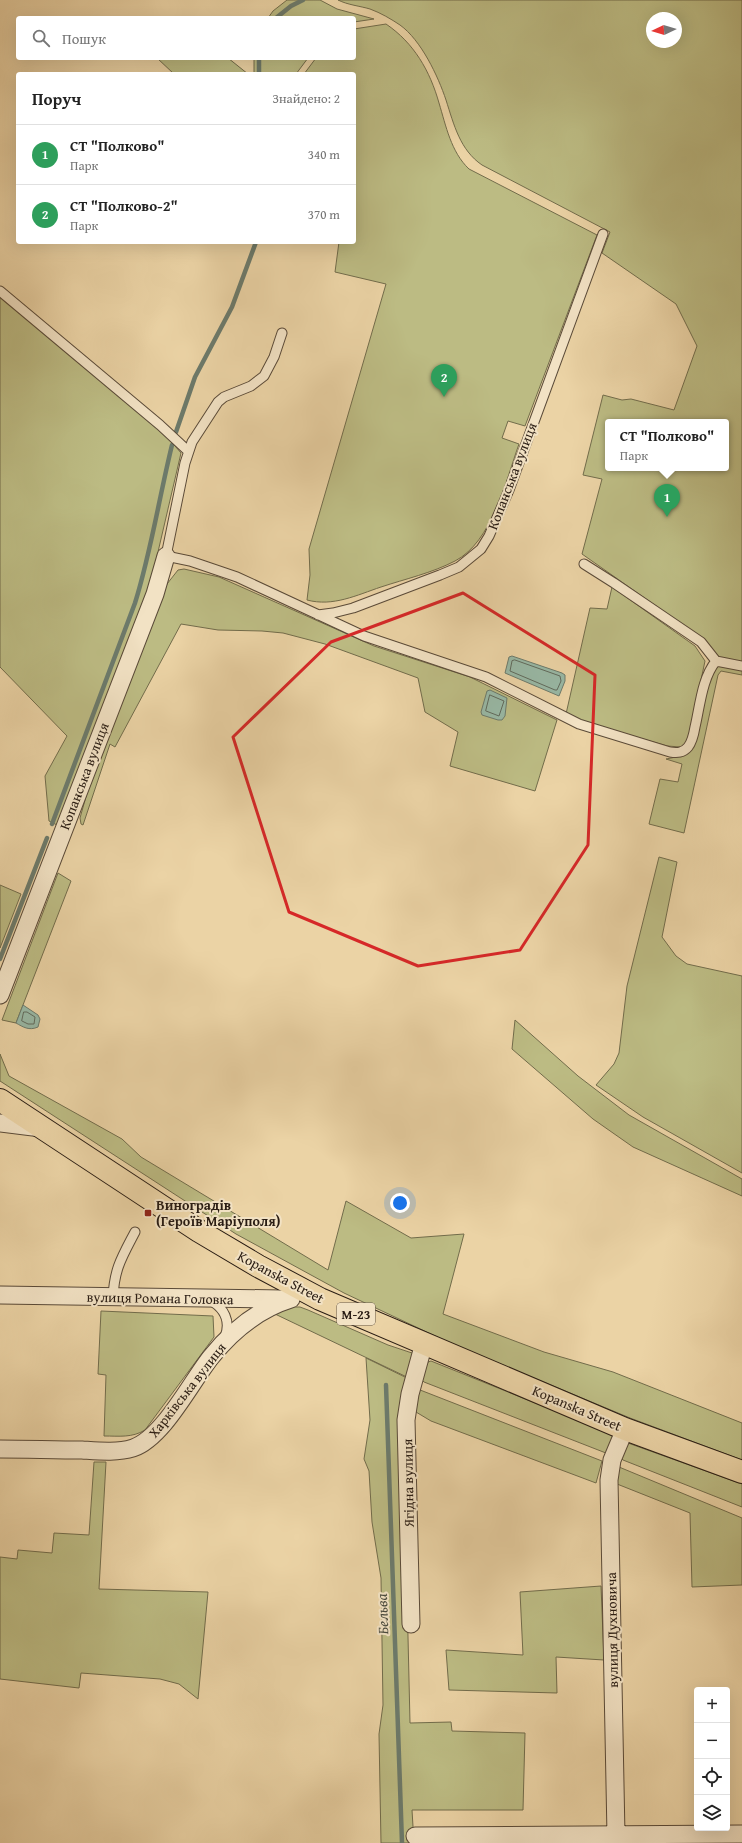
<!DOCTYPE html>
<html lang="uk">
<meta charset="utf-8">
<style>
body{margin:0;font-family:"Gentium Book Plus",serif;background:#f2f2f2;color:#222}
.controls{position:absolute;right:12px;bottom:12px;display:grid;overflow:hidden;border-radius:4px;box-shadow:0 4px 16px #0002}
.controls button{width:36px;height:36px;display:grid;place-items:center;padding:0;border:0;border-bottom:1px solid #e0e0e0;background:#fff;color:#222;font:20px sans-serif}
.compass{position:absolute;left:646px;top:12px;width:36px;height:36px;border-radius:50%;background:#fff;box-shadow:0 4px 16px #0002;rotate:266deg}
.you{position:absolute;left:400px;top:1203px;width:14px;height:14px;margin:-10px;border:3px solid #fff;border-radius:50%;background:#1a73e8;box-shadow:0 0 0 6px #1a73e833}
.badge{display:grid;place-items:center;width:26px;height:26px;border-radius:50%;background:#8f2418;color:#fff;font-size:13px;font-weight:700}
.pin{position:absolute;translate:-50% -33px;filter:drop-shadow(0 1px 2px #0008)}
.pin::after{content:'';position:absolute;top:21px;width:14px;height:12px;background:inherit;clip-path:polygon(0 0,100% 0,50% 100%)}
.popup{position:absolute;left:605px;top:419px;width:124px;height:52px;box-sizing:border-box;display:grid;place-content:center;border-radius:4px;background:#fff;filter:drop-shadow(0 1px 3px #0005);font-size:13px;white-space:nowrap;color:#767676}
.popup b{font-size:15px;color:#222}
.popup::after{content:'';position:absolute;left:50%;top:100%;margin-left:-8px;border:8px solid transparent;border-top-color:#fff}
.list{margin:0;padding:0;list-style:none}
h2{display:flex;justify-content:space-between;align-items:center;height:52px;margin:0;padding:0 16px;font-size:17px}
h2 small{font-size:13px;font-weight:400;color:#767676}
.list li{display:grid;grid-template-columns:26px 1fr auto;gap:12px;align-items:center;box-sizing:border-box;height:60px;padding:0 16px;border-top:1px solid #e0e0e0}
.list b{display:block;font-size:15px;white-space:nowrap}
.list p{margin:0;font-size:13px;white-space:nowrap;color:#767676}
.list em{font-size:13px;font-style:normal;color:#767676}
.icon{flex:none;width:22px;height:22px;fill:none;stroke:currentColor;stroke-width:2;stroke-linecap:round;stroke-linejoin:round}
.map{position:relative;flex:none;width:742px;height:1843px;overflow:hidden}
.search{position:absolute;background:#fff;box-shadow:0 4px 16px #0002;left:16px;top:16px;width:340px;height:44px;display:flex;align-items:center;gap:10px;box-sizing:border-box;padding:0 14px;border-radius:4px;color:#767676;font-size:15px}
.panel{position:absolute;background:#fff;box-shadow:0 4px 16px #0002;left:16px;top:72px;width:340px;height:172px;border-radius:4px}
.map>svg:first-child{display:block}
.green{fill:#bcbb83;stroke:#726c4b;fill-rule:evenodd}
.water{fill:#98b8a5;stroke:#6c7a6b}
.lines{fill:none;stroke-linecap:round;stroke-linejoin:round}
.shore{stroke:#606a5c;stroke-width:1}
.stream{stroke:#6c7a6b;stroke-width:4.5}
.lane-casing{stroke:#5a4a38;stroke-width:11}
.street-casing{stroke:#5a4a38;stroke-width:19}
.highway-casing{stroke:#291c13;stroke-width:24}
.lane{stroke:#f2e2c4;stroke-width:9}
.street{stroke:#f2e2c4;stroke-width:17}
.highway{stroke:#ebd3a5;stroke-width:22}
.marked{fill:none;stroke:#d62828;stroke-width:3;stroke-linejoin:round}
.poi-dot{fill:#8f2418;stroke:#f2e2c4;stroke-width:1.5}
.labels{text-anchor:middle;dominant-baseline:central;stroke-width:4;stroke-linejoin:round;paint-order:stroke}
.shield{fill:#f2e2c4;stroke:#655748;stroke-width:1}
.shield-label{font-size:13px;font-weight:bold;fill:#291c13}
.street-label{font-size:14px;fill:#291c13;stroke:#f2e2c4}
.poi-label{font-size:14px;font-weight:bold;fill:#291c13;stroke:#f2e2c4;text-anchor:start}
.water-label{font-size:15px;font-style:italic;fill:#4a4b3f;stroke:#f2e2c4}
</style>
<div class="map">
<svg width="742" height="1843" viewBox="0 0 742 1843">
<rect width="100%" height="100%" fill="#ebd3a5"/>
<filter id="stains"><feTurbulence type="fractalNoise" baseFrequency=".005" numOctaves="4"/><feColorMatrix values="0 0 0 0 .2 0 0 0 0 .09 0 0 0 0 .02 0 0 0 .5 -.17"/></filter>
<radialGradient id="worn" r=".72"><stop offset=".6" stop-color="#630" stop-opacity="0"/><stop offset="1" stop-color="#630" stop-opacity=".3"/></radialGradient>
<path class="green" d="M287,0h33l17,9 37,10 -20,3v-4h-86l5,-7z
M338,0h404v663l-22,-5 -17,-19 -121,-85 20,-75 -19,-4 20,-80 19,5 9,-1 43,11 23,-64 -21,-42 -74,-51 8,-21 -128,-67c-22,-15 -28,-40 -36,-65 -8,-24 -25,-60 -46,-75 -9,-6 -19,-12 -30,-16 -10,-3 -22,-4 -32,-9zM652,18h24v24h-24zM608,422h118v46h-118z
M386,24c28,19 44,47 53,79 7,23 12,49 30,66l128,66 -72,191 -17,-5 -6,17 17,6c-13,36 -27,98 -64,117 -23,12 -50,18 -74,26 -24,8 -48,20 -74,13l3,-25 -1,-26 77,-265 -51,-12 4,-30h15v-168h-50l12,-16h38v-29z
M157,58h71l20,16h-74z
M254,58h54l-12,16h-42z
M0,295l159,132 22,26 -30,129 -94,243 -8,-4 -4,-45 22,-40 -67,-69z
M184,569l35,8 155,69 96,31 87,43 -22,71 -85,-25 8,-34 -33,-20 -7,-34 -93,-34 -42,-11 -21,-2 -44,-1 -37,-6 -66,123 -5,-3 -27,81 -2,-1 -1,-6 7,-25 80,-209 11,-14z
M612,587l83,59 10,15 -16,76 -3,5 -5,5 -14,-1 -82,-24 -19,-8 24,-106 17,1z
M719,666l23,3v6l-21,-4 -3,4 -34,158 -35,-9 11,-45 18,3 4,-18 -16,-5 15,-3 11,-7 17,-71 6,-10z
M659,857l18,5 -15,75 14,19 11,8 55,12v197l-99,-56 -47,-32 18,-21 5,-11 8,-67z
M58,873l13,8 -55,142 -14,-3z
M0,885l21,9 -21,54z
M515,1020l63,56 51,39 113,64v17l-109,-49 -40,-28 -81,-70z
M0,1054l9,22 113,63 19,18 187,113 18,-69 65,37 53,-4 -21,80 101,38 69,20 129,51v37l-112,-42 -178,-74 -108,-51 -108,-59 -236,-153z
M288,1307h12l8,3 80,35 30,10 -7,24 -136,-65z
M101,1311l112,5 1,21 -69,93c-13,8 -26,6 -41,6l2,-61 -8,-1z
M366,1358l45,22 -8,41 7,302 41,-1 1,9 73,2 -2,77h-111l2,33h-33l-2,-109 4,-29 -2,-127 -9,-56 -3,-51 -5,-12 6,-39z
M431,1361l179,72 4,3 -3,19 -187,-73 -3,-3 7,-17z
M415,1388l187,73 -6,22 -165,-62 -20,-12z
M628,1443l114,41v23l-119,-47 -2,-2z
M94,1462h12l-7,127 109,3 -10,107 -19,-15 -19,-5 -79,-6 -2,15 -79,-9v-122l17,2 1,-9 34,3 2,-20 35,2z
M619,1467l123,51v67l-50,2 -2,-74 -73,-29z
M601,1586l3,74 -48,-3 1,36 -108,-3 -3,-40 77,5 -3,-63z"/>
<path class="water" d="M512,656l50,17 3,2v6l-6,15 -54,-23 4,-16z
M490,690l17,8 -2,18 -3,4h-4l-16,-5 -1,-3 6,-21z
M23,1005l15,10 2,4 -2,8c-9,4 -15,0 -22,-4z"/>
<g class="lines">
<path class="shore" d="M515,660l45,16 1,5 -4,9h-2l-45,-19 2,-10z
M490,695l14,6 -5,15 -13,-5z
M24,1012h3l8,5 -1,7h-6l-6,-3z"/>
<path class="stream" d="M276,18l15,-12 12,-6
M259,74v-16
M176,432l19,-55 37,-70 24,-65
M52,824l83,-221c16,-51 24,-105 37,-158
M0,959l47,-121
M386,1385l16,458"/>
<defs>
<path id="lane" d="M0,291l160,134 28,26
M282,333l-8,24 -10,19 -13,10 -27,11 -6,5 -26,40 -7,21 -19,93 24,5 47,16 127,59 122,41 93,47 91,28c7,1 13,1 18,-5 4,-5 6,-14 7,-20 5,-21 7,-49 21,-66
M584,564l30,19 87,59 15,19 26,5
M318,615l15,-2 20,-5 87,-33 19,-8 22,-18 8,-13 20,-46 94,-256
M113,1298c1,-29 9,-41 22,-66
M210,1300c14,8 21,21 15,37"/>
<path id="street" d="M0,995l155,-401 11,-38
M0,1123l41,5
M0,1295l282,4
M0,1449c27,0 55,1 82,1 16,1 35,3 51,-2 30,-10 58,-66 78,-91 21,-26 48,-48 80,-58
M411,1624l-5,-204 4,-26 14,-51
M616,1835l-7,-355 3,-20 13,-31
M415,1836l327,-2"/>
<path id="highway" d="M0,1100l199,131 59,35 62,33 305,130 117,43"/>
</defs>
<use href="#lane" class="lane-casing"/>
<use href="#street" class="street-casing"/>
<use href="#highway" class="highway-casing"/>
<use href="#lane" class="lane"/>
<use href="#street" class="street"/>
<use href="#highway" class="highway"/>
</g>
<path class="marked" d="M463,593l132,82 -7,170 -68,105 -102,16 -129,-54 -56,-175 98,-95z"/>
<rect class="poi-dot" x="144" y="1209" width="8" height="8" rx="2"/>
<g class="labels">
<rect class="shield" x="337" y="1303" width="38" height="22" rx="3"/>
<g class="shield-label">
<text x="356" y="1314">М-23</text>
</g>
<g class="street-label">
<text transform="translate(512 476) rotate(-69)">Копанська вулиця</text>
<text transform="translate(84 776) rotate(-69)">Копанська вулиця</text>
<text transform="translate(281 1277) rotate(28)">Kopanska Street</text>
<text transform="translate(160 1298) rotate(1)">вулиця Романа Головка</text>
<text transform="translate(187 1390) rotate(-52)">Харківська вулиця</text>
<text transform="translate(577 1408) rotate(23)">Kopanska Street</text>
<text transform="translate(408 1483) rotate(-91)">Ягідна вулиця</text>
<text transform="translate(612 1630) rotate(-91)">вулиця Духновича</text>
</g>
<g class="poi-label">
<text x="156" y="1205">Виноградів<tspan x="156" dy="16">(Героїв Маріуполя)</tspan></text>
</g>
<g class="water-label">
<text transform="translate(382 1614) rotate(-92)">Бельва</text>
</g>
</g>
<rect width="100%" height="100%" filter="url(#stains)"/>
<rect width="100%" height="100%" fill="url(#worn)"/>
</svg>
<div class="controls">
<button>+</button>
<button>−</button>
<button><svg class="icon" aria-label="locate" viewBox="0 0 24 24"><circle cx="12" cy="12" r="6"/><path d="M12 2v4M12 18v4M2 12h4M18 12h4"/></svg></button>
<button><svg class="icon" aria-label="layers" viewBox="0 0 24 24"><path d="M12 4l9 5-9 5-9-5zM3 14l9 5 9-5"/></svg></button>
</div>
<svg class="compass" viewBox="-18 -18 36 36"><path d="M0-13l5 13h-10z" fill="#e53935"/><path d="M0 13l5-13h-10z" fill="#767676"/></svg>
<div class="you"></div>
<div class="pin badge" style="left:667px;top:517px;background:#2e9e5b">1</div>
<div class="popup"><b>СТ &quot;Полково&quot;</b>Парк</div>
<div class="pin badge" style="left:444px;top:397px;background:#2e9e5b">2</div>
<div class="search"><svg class="icon" aria-label="search" viewBox="0 0 24 24"><circle cx="10" cy="10" r="6"/><path d="M15 15l6 6"/></svg>Пошук</div>
<section class="panel">
<h2>Поруч<small>Знайдено: 2</small></h2>
<ul class="list">
<li><span class="badge" style="background:#2e9e5b">1</span><div><b>СТ &quot;Полково&quot;</b><p>Парк</p></div><em>340 m</em></li>
<li><span class="badge" style="background:#2e9e5b">2</span><div><b>СТ &quot;Полково-2&quot;</b><p>Парк</p></div><em>370 m</em></li>
</ul>
</section>
</div>
